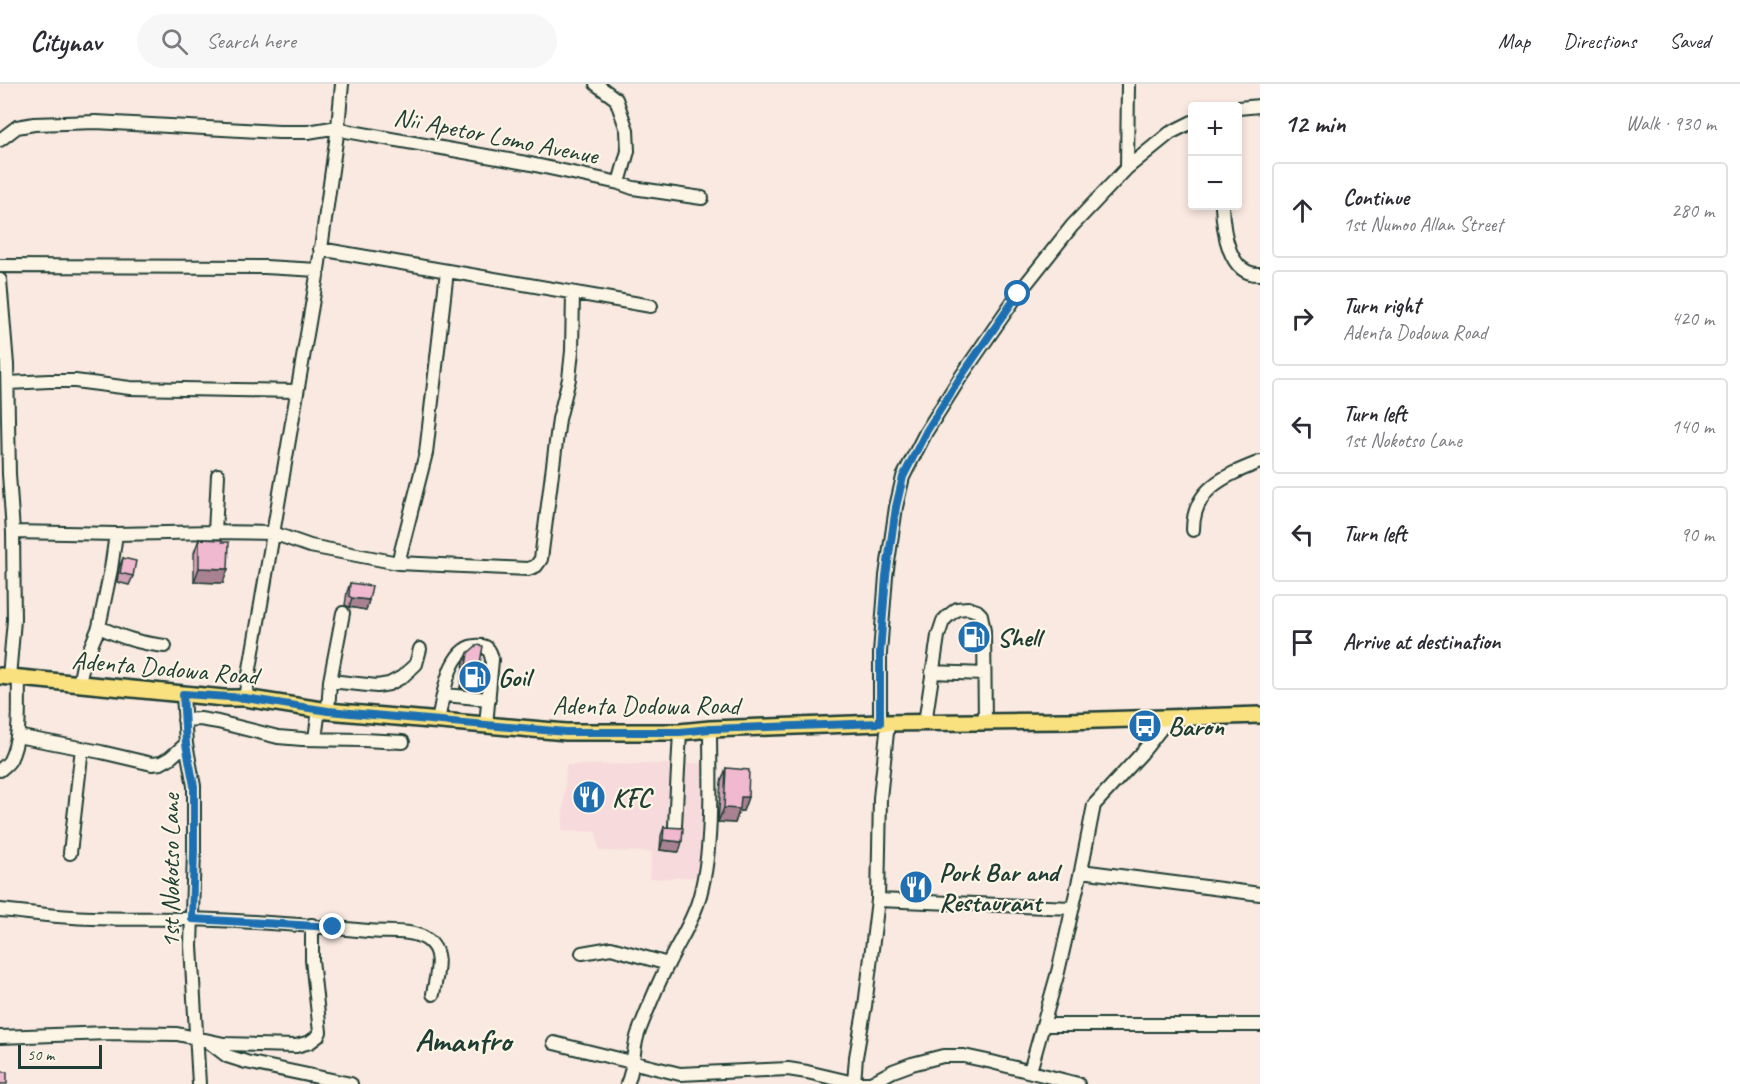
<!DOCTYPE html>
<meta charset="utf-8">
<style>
body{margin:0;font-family:Caveat,sans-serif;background:#f7f7f7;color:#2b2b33}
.controls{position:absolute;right:18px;top:18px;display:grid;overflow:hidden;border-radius:6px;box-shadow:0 3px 9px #0003}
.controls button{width:54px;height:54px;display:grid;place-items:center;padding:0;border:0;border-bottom:2px solid #e1e1e2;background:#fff;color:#2b2b33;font:30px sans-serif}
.scale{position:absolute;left:18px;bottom:15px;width:84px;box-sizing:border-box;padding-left:6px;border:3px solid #1f3d34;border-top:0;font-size:16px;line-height:21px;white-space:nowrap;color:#1f3d34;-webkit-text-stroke:4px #fcf5e5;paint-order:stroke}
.stop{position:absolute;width:18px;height:18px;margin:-14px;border:4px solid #1f6fb2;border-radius:50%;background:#fff}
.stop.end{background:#1f6fb2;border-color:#fff;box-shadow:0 2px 6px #0008}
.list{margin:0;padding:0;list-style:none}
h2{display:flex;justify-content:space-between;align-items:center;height:78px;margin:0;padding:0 24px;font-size:26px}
h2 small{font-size:20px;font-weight:400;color:#7c7c81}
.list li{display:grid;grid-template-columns:39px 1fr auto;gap:18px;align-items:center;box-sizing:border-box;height:96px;margin:0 12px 12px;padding:0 12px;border:2px solid #e1e1e2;border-radius:6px}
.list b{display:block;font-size:22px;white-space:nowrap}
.list p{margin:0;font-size:20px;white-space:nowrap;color:#7c7c81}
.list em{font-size:20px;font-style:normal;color:#7c7c81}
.icon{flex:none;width:33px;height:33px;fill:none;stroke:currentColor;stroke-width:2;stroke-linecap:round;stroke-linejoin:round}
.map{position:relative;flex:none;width:1260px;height:1000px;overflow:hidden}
header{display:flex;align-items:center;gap:36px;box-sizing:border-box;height:84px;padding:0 30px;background:#fff;border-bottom:2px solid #e1e1e2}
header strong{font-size:28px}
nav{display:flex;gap:33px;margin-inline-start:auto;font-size:21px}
.search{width:420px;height:54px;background:#f7f7f7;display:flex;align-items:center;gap:15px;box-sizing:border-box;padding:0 21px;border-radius:33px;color:#7c7c81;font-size:22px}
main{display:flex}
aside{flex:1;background:#fff}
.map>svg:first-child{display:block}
.built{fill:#f7dbdc}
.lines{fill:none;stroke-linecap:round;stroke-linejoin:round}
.minor-casing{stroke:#1f3d34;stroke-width:16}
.major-casing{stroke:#1f3d34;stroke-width:20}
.minor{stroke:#fcf5e5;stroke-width:12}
.major{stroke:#fae180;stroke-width:15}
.wall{fill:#cf9fb3;stroke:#1f3d34;stroke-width:1.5}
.shaded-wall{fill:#a98292;stroke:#1f3d34;stroke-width:1.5}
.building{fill:#f1b9d0;stroke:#1f3d34;stroke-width:1.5}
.route{stroke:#1f6fb2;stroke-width:8}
.labels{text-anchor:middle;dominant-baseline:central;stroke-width:4.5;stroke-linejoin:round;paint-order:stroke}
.street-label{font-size:26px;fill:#1f3d34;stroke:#fcf5e5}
.poi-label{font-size:26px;font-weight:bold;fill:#1f3d34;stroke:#fcf5e5;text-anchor:start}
.district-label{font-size:32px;font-weight:bold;fill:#1f3d34;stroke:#fcf5e5}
</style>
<header>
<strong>Citynav</strong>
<div class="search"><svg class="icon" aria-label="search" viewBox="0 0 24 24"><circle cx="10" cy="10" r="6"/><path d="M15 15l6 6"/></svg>Search here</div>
<nav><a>Map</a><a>Directions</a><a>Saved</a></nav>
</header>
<main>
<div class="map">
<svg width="1260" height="1000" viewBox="0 0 1260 1000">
<rect width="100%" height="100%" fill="#fae9e1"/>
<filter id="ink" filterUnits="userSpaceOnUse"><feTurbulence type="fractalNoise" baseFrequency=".0167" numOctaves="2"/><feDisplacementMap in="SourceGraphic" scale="12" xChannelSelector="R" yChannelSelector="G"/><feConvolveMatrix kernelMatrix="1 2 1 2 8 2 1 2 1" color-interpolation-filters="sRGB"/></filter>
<g filter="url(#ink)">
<path class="built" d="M709,679l-1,49 -11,65 -48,2 3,-27 -53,-1 -3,-19 -34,-1 4,-66z"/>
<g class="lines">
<defs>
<path id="minor" d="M596,0l20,15 11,31 1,21 -9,32
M1238,24l22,-2
M0,56l17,-13 17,-3 62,-2 183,10h29l30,-5 8,4 180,32 93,20 14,5 69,10
M1127,84l1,-84
M1222,122c1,23 6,70 38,68
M320,165l331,57
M0,182l265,1 53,3
M0,196l7,85 2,109 4,58 1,88 -5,57
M8,299l41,-2h26l55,7 166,3
M1193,446c0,-42 32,-54 67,-68
M13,448l103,2 99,-2 58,1 37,13 88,17 28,-110 21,-182
M215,448l3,-57
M398,479l130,6 8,-3 5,-7 18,-140 10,-40 3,-28 1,-58
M99,543c24,11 40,16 66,19
M932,588l52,2
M330,597l47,5 12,-2 13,-7 14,-13 4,-15
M79,600l4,-19 16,-38 12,-58 5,-35
M183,610l3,50 8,42v65l-3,95 8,138
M444,611l45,4
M245,614l73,-428 20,-143 4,-43
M328,627l2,-30 13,-68
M184,636l16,-1 18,3 60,15 24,2 61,1 40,2
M438,637c5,-23 10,-80 44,-75 7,1 9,7 10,14l-6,65
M880,639v-70l6,-77 10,-69 7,-30 23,-45 34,-54 58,-84 54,-68 55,-58 43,-35 22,-11
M925,639l13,-87 5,-15 5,-5 9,-7 11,-1 9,3 4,4 3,16 1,91
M17,652l84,16 51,12 9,-1 9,-5 16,-14
M315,655l4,-30
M0,686c3,-3 8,-6 10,-10 12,-24 8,-56 9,-82
M675,742l5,-94
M70,769l12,-105
M1081,787l179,23
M878,816l194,8
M0,826c24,2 48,6 73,7 39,3 79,1 118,2 59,2 118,6 177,12 18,2 42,-2 58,8 19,12 10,37 7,55
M582,869l29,-5 57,16
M1043,941h217
M0,953l108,-4 69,1 47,10 72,2 14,-4 8,-6 2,-4 -8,-72v-35
M210,959l17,13 19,6 105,22
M554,959l126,31 108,-5 19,3 47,11h16
M1030,987l28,-99 23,-101 13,-66 47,-51 29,-37
M854,999l2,-26 9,-51 13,-106 2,-102 8,-75
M627,1000c8,-17 5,-36 12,-53 9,-23 18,-46 29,-67 10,-21 23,-40 30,-62 16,-50 12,-120 12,-173
M869,1000l24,-13 19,-7 31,-8h21l28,6 86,22"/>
<path id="major" d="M0,592l224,22h21l83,13 238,21h114l30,-3 170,-6 187,-2 193,-6"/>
</defs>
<use href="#minor" class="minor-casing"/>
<use href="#major" class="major-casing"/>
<use href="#minor" class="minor"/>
<use href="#major" class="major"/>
</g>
<path class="wall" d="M199,455l24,44 -29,-1v-29z
M123,474l10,18 -4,9 -12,-3 2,-14z
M350,499l19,17 -3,10 -17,-3 -4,-2 2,-13z
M468,569l9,27 -3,9 -14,-1 4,-26z
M726,684l22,29 -5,14h-4l-4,12 -17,-1 3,-40z
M664,743l15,25 -19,-2 1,-14z"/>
<path class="shaded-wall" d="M199,484l29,1 -5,14 -29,-1z
M352,514l17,2 -3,10 -17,-3z
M464,595l13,1 -3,9 -14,-1z
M741,713h7l-5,14h-4l-4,12 -17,-1 6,-14z
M663,756l19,2 -3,10 -19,-2z"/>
<path class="building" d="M199,455l23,1v2h7l-1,27 -29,-1z
M123,474l13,3 -3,15 -13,-3z
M350,499l22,3 -3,14 -17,-2 -3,-2z
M477,561l6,1 -6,34 -13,-1 4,-26z
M726,684l23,2 -1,27h-7l-1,12 -16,-1z
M664,743l19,1 -1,14 -19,-2z
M0,988h7v12h-7z"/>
</g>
<g class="lines" filter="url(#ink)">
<path class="route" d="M333,843l-141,-8 2,-68v-65l-8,-42 -3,-50 62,4 83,13 238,21h114l30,-3 170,-6v-70l6,-77 10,-69 7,-30 23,-45 34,-54 58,-84"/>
</g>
<defs>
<symbol id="fuel-disc" viewBox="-11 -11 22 22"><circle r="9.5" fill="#1f6fb2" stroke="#fcf5e5"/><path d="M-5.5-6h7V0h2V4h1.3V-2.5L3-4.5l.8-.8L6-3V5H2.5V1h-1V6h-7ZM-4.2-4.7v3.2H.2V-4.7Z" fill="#fff"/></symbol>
<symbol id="bus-disc" viewBox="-11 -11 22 22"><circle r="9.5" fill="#1f6fb2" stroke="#fcf5e5"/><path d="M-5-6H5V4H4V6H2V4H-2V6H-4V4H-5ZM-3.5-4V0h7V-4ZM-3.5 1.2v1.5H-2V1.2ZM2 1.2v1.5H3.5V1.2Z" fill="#fff"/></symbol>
<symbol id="restaurant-disc" viewBox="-11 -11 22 22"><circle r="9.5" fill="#1f6fb2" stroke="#fcf5e5"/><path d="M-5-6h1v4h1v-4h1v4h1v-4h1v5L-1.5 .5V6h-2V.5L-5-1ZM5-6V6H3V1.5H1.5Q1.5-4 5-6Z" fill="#fff"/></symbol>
</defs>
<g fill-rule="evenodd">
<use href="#fuel-disc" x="955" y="534" width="38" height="38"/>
<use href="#fuel-disc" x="456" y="574" width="38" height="38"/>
<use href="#bus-disc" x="1126" y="623" width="38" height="38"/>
<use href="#restaurant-disc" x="570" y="694" width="38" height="38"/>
<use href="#restaurant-disc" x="897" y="784" width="38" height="38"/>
</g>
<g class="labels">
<g class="street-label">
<text transform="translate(496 52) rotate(11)">Nii Apetor Lomo Avenue</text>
<text transform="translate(165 584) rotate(5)">Adenta Dodowa Road</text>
<text x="646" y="621">Adenta Dodowa Road</text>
<text transform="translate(170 787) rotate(-90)">1st Nokotso Lane</text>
</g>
<g class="poi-label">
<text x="997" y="553">Shell</text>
<text x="498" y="593">Goil</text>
<text x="1168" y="642">Baron</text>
<text x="612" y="713">KFC</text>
<text x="939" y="788">Pork Bar and<tspan x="939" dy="30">Restaurant</tspan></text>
</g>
<g class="district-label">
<text x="463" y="956">Amanfro</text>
</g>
</g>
</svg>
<div class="controls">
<button>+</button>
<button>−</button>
</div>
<div class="scale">50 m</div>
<div class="stop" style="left:1018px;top:210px"></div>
<div class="stop end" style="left:333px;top:843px"></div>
</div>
<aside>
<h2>12 min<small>Walk · 930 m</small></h2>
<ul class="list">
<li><svg class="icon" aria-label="ahead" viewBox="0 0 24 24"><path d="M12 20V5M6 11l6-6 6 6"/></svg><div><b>Continue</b><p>1st Numoo Allan Street</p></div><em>280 m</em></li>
<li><svg class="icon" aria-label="right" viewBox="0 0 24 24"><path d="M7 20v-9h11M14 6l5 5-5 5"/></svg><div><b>Turn right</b><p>Adenta Dodowa Road</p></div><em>420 m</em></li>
<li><svg class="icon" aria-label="left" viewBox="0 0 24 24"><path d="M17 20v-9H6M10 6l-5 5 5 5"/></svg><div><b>Turn left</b><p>1st Nokotso Lane</p></div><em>140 m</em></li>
<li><svg class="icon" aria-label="left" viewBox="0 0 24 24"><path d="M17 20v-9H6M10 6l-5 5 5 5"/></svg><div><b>Turn left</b></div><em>90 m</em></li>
<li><svg class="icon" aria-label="arrive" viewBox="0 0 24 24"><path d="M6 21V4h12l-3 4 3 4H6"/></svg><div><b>Arrive at destination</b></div></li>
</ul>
</aside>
</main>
